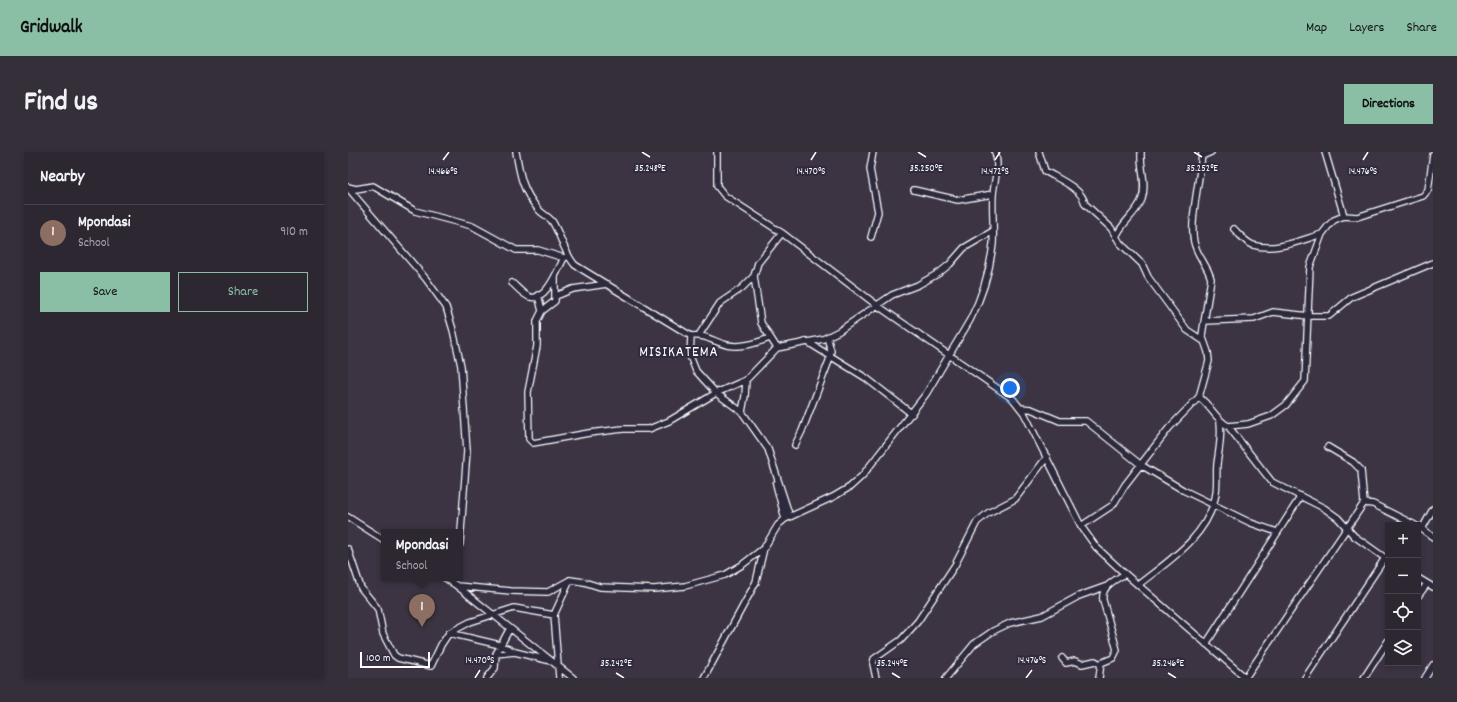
<!DOCTYPE html>
<meta charset="utf-8">
<style>
body{margin:0;font-family:Dekko,sans-serif;background:#352f3a;color:#f1f3f6}
.controls{position:absolute;right:12px;bottom:12px;display:grid;overflow:hidden;border-radius:0px;box-shadow:0 2px 6px #0003}
.controls button{width:36px;height:36px;display:grid;place-items:center;padding:0;border:0;border-bottom:1px solid #48444d;background:#2d2732;color:#f1f3f6;font:20px sans-serif}
.scale{position:absolute;left:12px;bottom:10px;width:70px;box-sizing:border-box;padding-left:4px;border:2px solid #fff;border-top:0;font-size:11px;line-height:14px;white-space:nowrap;color:#fff;-webkit-text-stroke:3px #2f2a3d;paint-order:stroke}
.you{position:absolute;left:662px;top:236px;width:14px;height:14px;margin:-10px;border:3px solid #fff;border-radius:50%;background:#1a73e8;box-shadow:0 0 0 6px #1a73e833}
.badge{display:grid;place-items:center;width:26px;height:26px;border-radius:50%;background:#8abfa5;color:#fff;font-size:13px;font-weight:700}
.pin{position:absolute;translate:-50% -33px;filter:drop-shadow(0 1px 2px #0008)}
.pin::after{content:'';position:absolute;top:21px;width:14px;height:12px;background:inherit;clip-path:polygon(0 0,100% 0,50% 100%)}
.popup{position:absolute;left:33px;top:377px;width:82px;height:52px;box-sizing:border-box;display:grid;place-content:center;border-radius:0px;background:#2d2732;filter:drop-shadow(0 1px 3px #0005);font-size:13px;white-space:nowrap;color:#a7a5ac}
.popup b{font-size:15px;color:#f1f3f6}
.popup::after{content:'';position:absolute;left:50%;top:100%;margin-left:-8px;border:8px solid transparent;border-top-color:#2d2732}
.list{margin:0;padding:0;list-style:none}
h2{display:flex;justify-content:space-between;align-items:center;height:52px;margin:0;padding:0 16px;font-size:17px}
h2 small{font-size:13px;font-weight:400;color:#a7a5ac}
.list li{display:grid;grid-template-columns:26px 1fr auto;gap:12px;align-items:center;box-sizing:border-box;height:56px;padding:0 16px;border-top:1px solid #48444d}
.list b{display:block;font-size:15px;white-space:nowrap}
.list p{margin:0;font-size:13px;white-space:nowrap;color:#a7a5ac}
.list em{font-size:13px;font-style:normal;color:#a7a5ac}
.actions{display:flex;gap:8px;padding:12px 16px}
.actions a{flex:1;padding:9px 0;border:1px solid #8abfa5;border-radius:0px;text-align:center;font-size:14px;color:#8abfa5}
.actions .main{background:#8abfa5;color:#111}
.icon{flex:none;width:22px;height:22px;fill:none;stroke:currentColor;stroke-width:2;stroke-linecap:round;stroke-linejoin:round}
.map{position:relative;flex:none;width:1085px;height:526px;overflow:hidden;border-radius:0px}
header{display:flex;align-items:center;gap:24px;box-sizing:border-box;height:56px;padding:0 20px;background:#8abfa5;color:#111}
header strong{font-size:19px}
nav{display:flex;gap:22px;margin-inline-start:auto;font-size:14px}
.intro{display:flex;align-items:center;justify-content:space-between;box-sizing:border-box;height:96px;padding:0 24px}
h1{margin:0;font-size:28px}
.button{padding:10px 18px;border-radius:0px;background:#8abfa5;color:#111;font-size:14px;font-weight:700}
main{display:flex;gap:24px;padding:0 24px}
aside{flex:1;background:#2d2732;border-radius:0px;box-shadow:0 2px 6px #0003}
.map>svg:first-child{display:block}
.lines{fill:none;stroke-linecap:round;stroke-linejoin:round}
.minor-casing{stroke:#fff;stroke-width:8}
.minor{stroke:#2f2a3d;stroke-width:5.5}
.ticks{fill:none;stroke:#fff;stroke-width:1.5}
.labels{text-anchor:middle;dominant-baseline:central;stroke-width:4;stroke-linejoin:round;paint-order:stroke}
.quarter-label{font-size:15px;letter-spacing:1px;fill:#fff;stroke:#2f2a3d}
.ticks-label{font-size:10px;text-anchor:middle;fill:#fff;stroke:#2f2a3d;stroke-width:4;stroke-linejoin:round;paint-order:stroke}
</style>
<header>
<strong>Gridwalk</strong>
<nav><a>Map</a><a>Layers</a><a>Share</a></nav>
</header>
<div class="intro"><h1>Find us</h1><a class="button">Directions</a></div>
<main>
<aside>
<h2>Nearby<small></small></h2>
<ul class="list">
<li><span class="badge" style="background:#8d6e63">1</span><div><b>Mpondasi</b><p>School</p></div><em>910 m</em></li>
</ul>
<div class="actions"><a class="main">Save</a><a>Share</a></div>
</aside>
<div class="map">
<svg width="1085" height="526" viewBox="0 0 1085 526">
<rect width="100%" height="100%" fill="#3c3443"/>
<filter id="ink" filterUnits="userSpaceOnUse"><feTurbulence type="fractalNoise" baseFrequency=".025" numOctaves="2"/><feDisplacementMap in="SourceGraphic" scale="8" xChannelSelector="R" yChannelSelector="G"/><feConvolveMatrix kernelMatrix="1 2 1 2 8 2 1 2 1" color-interpolation-filters="sRGB"/></filter>
<g filter="url(#ink)">
<g class="lines">
<defs>
<path id="minor" d="M168,0c4,23 6,38 22,57 4,5 10,7 14,12 9,14 12,32 23,44l116,71c14,-2 23,6 36,9 15,3 29,-2 43,-7
M369,0v34l8,10 57,37 96,73 135,93 11,14 57,113 15,21 27,25 123,106
M691,0l6,19c13,8 37,17 40,33l26,24 9,15 22,21 6,13 39,53 15,10
M854,0c-1,24 -13,69 -8,90 3,14 14,24 17,37l-9,56 6,17 1,9 -10,36c12,9 17,23 29,29l44,56 52,26 14,10 16,18 34,24
M977,0l19,64
M854,4l9,-4
M0,35l8,2 17,-3 42,25 57,15 44,24h22l26,8 5,-2
M0,36l78,91 20,28 7,23 8,36 6,85 -7,93
M566,38l44,10 35,-6
M886,77c5,5 11,13 19,16 22,7 48,-5 69,-11
M523,85l7,-25 -8,-43 3,-17
M768,85c6,-15 21,-24 26,-38 5,-16 -2,-31 -1,-47
M164,131c5,4 11,12 18,14 16,5 28,-28 34,-39
M190,143l4,16 -5,10v25l-9,46 1,47 4,4 56,-10 34,-4h26l20,-8 47,-28 30,-13 31,-32 46,-9 16,-8 53,-36 26,-10 21,-12 11,-9 14,-16 29,-17
M208,144l17,-7 34,-5
M194,159l13,-10v-24
M857,169l49,-2 19,-7 36,4h20l23,-19 81,-34
M351,183l21,-32 22,-15 12,-12
M343,184l-1,20 6,15 20,22 26,19 26,37 22,68
M458,189l60,37 46,36
M429,196l-16,-25 -7,-47 4,-13 24,-30
M673,256l10,1 29,12h26l55,44 42,25 68,33 26,9
M394,260l3,-16 1,-16
M880,274l20,-2 23,-8 15,-11 19,-24 5,-114 12,-33 7,-9 5,-5 10,-4 13,1 66,-21 5,-6 5,-35
M447,293l7,-14 27,-70 2,-10 -4,-14
M428,332l9,35
M1016,351l9,1 42,21
M0,365l36,23
M733,374l32,-21 12,-20 44,-57 30,-31
M1071,375l14,10
M1074,377l11,-20
M0,397l13,39 17,21 5,25 11,21 4,3 33,8 10,-21 8,-12 21,-11 44,-14 40,7
M97,426l12,8 116,92
M1070,426l15,9
M790,433c30,-24 68,-47 77,-87 3,-11 1,-23 2,-34 2,-15 5,-27 3,-42
M109,434l54,5 37,1 22,-12 14,2 16,5 54,2 31,-3 40,-11 17,-10 22,-17
M1070,444l9,-12
M101,481l51,12 15,7 36,9
M858,492l95,-148
M148,502l19,-2
M714,506l4,5 9,-2 7,3 13,-3 5,3
M139,526l8,-10 1,-14 14,-26
M211,526l-5,-63 16,-35
M356,526l52,-96 8,-34 14,-23 7,-6 48,-22 17,-10 12,-11 64,-82 44,-74c12,-23 20,-50 23,-76 1,-16 -1,-33 0,-49 1,-14 7,-30 2,-43
M528,526l-3,-14 1,-5 27,-19 17,-19 37,-56 22,-43 11,-9 27,-14 32,-42
M598,526l28,-34 19,-13 17,-8 32,-7 37,-20 28,-10
M751,526l2,-15 12,-5 4,-8 -14,-50c-2,-14 12,-20 22,-26
M897,526l119,-175 -3,-33 -8,-8 -25,-15
M957,526l80,-120
M1016,526l24,-37
M1077,526l8,-13"/>
</defs>
<use href="#minor" class="minor-casing"/>
<use href="#minor" class="minor"/>
</g>
</g>
<path class="ticks" d="M294,0l8,5M570,0l8,5M846,0l8,5M95,8l6,-8M463,8l5,-8M647,8l5,-8M1015,8l5,-8M268,521l8,5M544,521l8,5M820,521l8,5M127,526l5,-8M678,526l6,-8"/>
<g class="labels">
<g class="quarter-label">
<text x="331" y="201">MISIKATEMA</text>
</g>
</g>
<g class="ticks-label">
<text x="302" y="19">35.248°E</text>
<text x="578" y="19">35.250°E</text>
<text x="854" y="19">35.252°E</text>
<text x="95" y="22">14.466°S</text>
<text x="463" y="22">14.470°S</text>
<text x="647" y="22">14.472°S</text>
<text x="1015" y="22">14.476°S</text>
<text x="132" y="511">14.470°S</text>
<text x="684" y="511">14.476°S</text>
<text x="268" y="514">35.242°E</text>
<text x="544" y="514">35.244°E</text>
<text x="820" y="514">35.246°E</text>
</g>
</svg>
<div class="controls">
<button>+</button>
<button>−</button>
<button><svg class="icon" aria-label="locate" viewBox="0 0 24 24"><circle cx="12" cy="12" r="6"/><path d="M12 2v4M12 18v4M2 12h4M18 12h4"/></svg></button>
<button><svg class="icon" aria-label="layers" viewBox="0 0 24 24"><path d="M12 4l9 5-9 5-9-5zM3 14l9 5 9-5"/></svg></button>
</div>
<div class="scale">100 m</div>
<div class="you"></div>
<div class="pin badge" style="left:74px;top:475px;background:#8d6e63">1</div>
<div class="popup"><b>Mpondasi</b>School</div>
</div>
</main>
